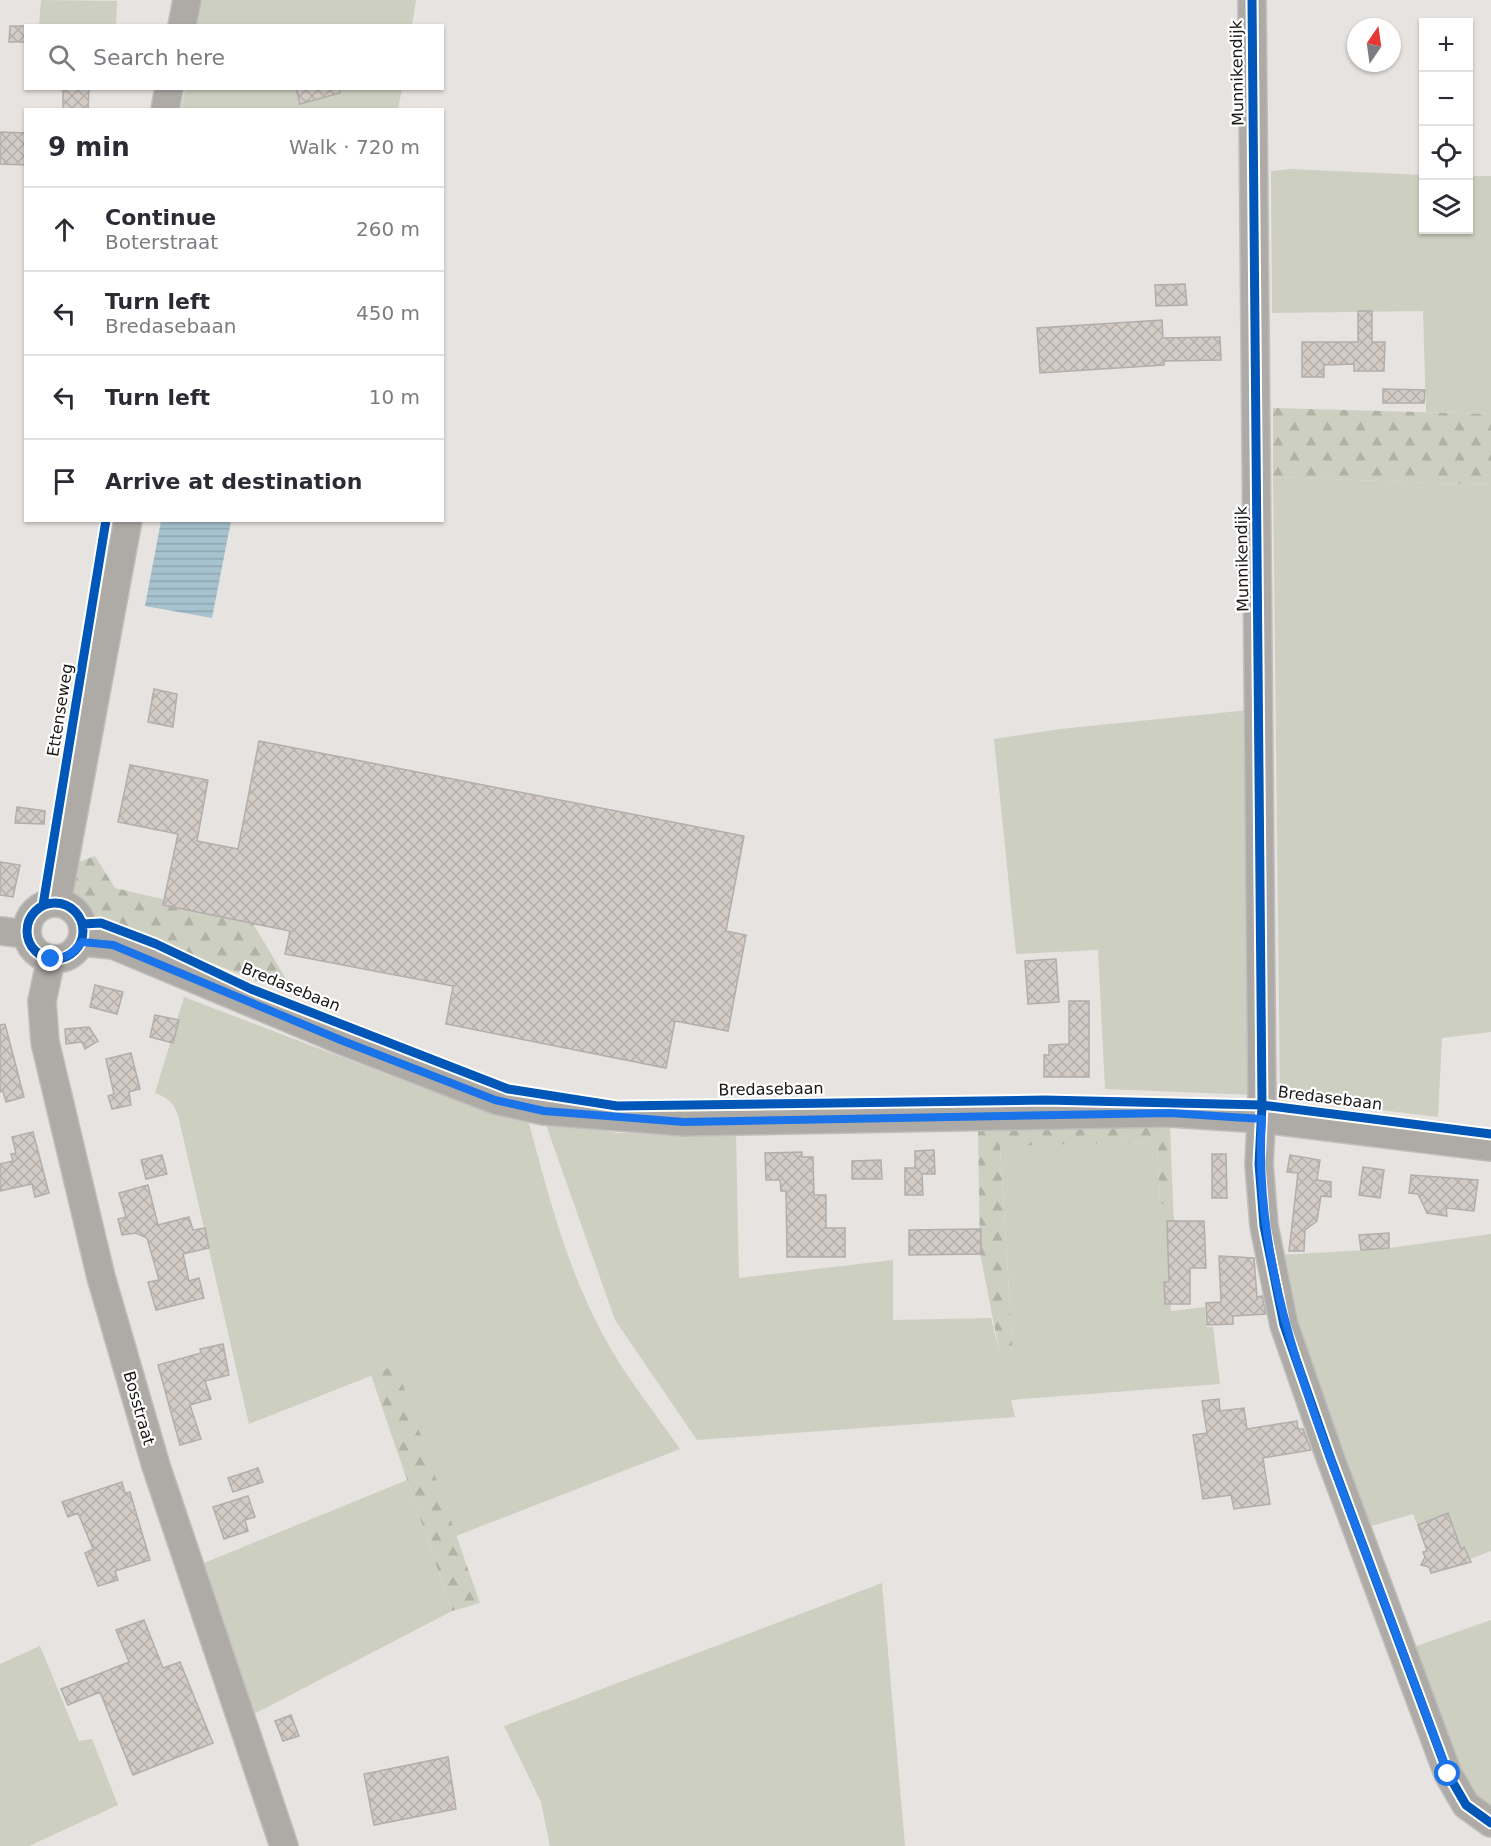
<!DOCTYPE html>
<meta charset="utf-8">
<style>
body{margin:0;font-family:"DejaVu Sans",sans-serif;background:#f7f7f7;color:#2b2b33}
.controls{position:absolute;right:18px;top:18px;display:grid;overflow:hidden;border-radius:0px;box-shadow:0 2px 4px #0004}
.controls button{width:54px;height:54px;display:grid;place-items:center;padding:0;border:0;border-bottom:2px solid #e1e1e2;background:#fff;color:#2b2b33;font:30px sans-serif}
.compass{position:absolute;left:1347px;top:18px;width:54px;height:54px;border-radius:50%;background:#fff;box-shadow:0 2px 4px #0004;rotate:13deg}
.stop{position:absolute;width:18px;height:18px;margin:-14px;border:4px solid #1a73e8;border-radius:50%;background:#fff}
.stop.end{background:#1a73e8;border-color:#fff;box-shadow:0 2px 6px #0008}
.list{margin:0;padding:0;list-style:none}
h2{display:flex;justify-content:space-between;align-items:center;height:78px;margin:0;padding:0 24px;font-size:26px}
h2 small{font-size:20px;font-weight:400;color:#7c7c81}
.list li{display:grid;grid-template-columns:39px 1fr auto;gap:18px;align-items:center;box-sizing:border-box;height:84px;padding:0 24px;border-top:2px solid #e1e1e2}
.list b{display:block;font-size:22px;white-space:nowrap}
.list p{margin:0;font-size:20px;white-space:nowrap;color:#7c7c81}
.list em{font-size:20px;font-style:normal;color:#7c7c81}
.icon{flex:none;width:33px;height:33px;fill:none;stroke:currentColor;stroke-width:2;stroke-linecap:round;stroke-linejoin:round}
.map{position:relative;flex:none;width:1491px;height:1846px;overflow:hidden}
.search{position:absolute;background:#fff;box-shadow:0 2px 4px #0004;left:24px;top:24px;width:420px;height:66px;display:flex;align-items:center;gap:15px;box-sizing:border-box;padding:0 21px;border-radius:0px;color:#7c7c81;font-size:22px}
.panel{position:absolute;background:#fff;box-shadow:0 2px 4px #0004;left:24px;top:108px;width:420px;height:414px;border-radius:0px}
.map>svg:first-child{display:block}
.green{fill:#cdd0c0}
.forest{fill:url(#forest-firs)}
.water{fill:url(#water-rules)}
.building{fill:url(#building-cross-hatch);stroke:#b1aeac;stroke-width:1.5}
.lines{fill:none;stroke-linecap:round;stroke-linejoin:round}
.minor-casing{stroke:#c0bebd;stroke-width:30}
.minor{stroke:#aeaba6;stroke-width:27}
.cycleway-casing{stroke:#fff;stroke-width:13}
.cycleway{stroke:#0057b8;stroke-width:9}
.route{stroke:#1a73e8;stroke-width:8}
.labels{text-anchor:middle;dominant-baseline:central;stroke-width:4.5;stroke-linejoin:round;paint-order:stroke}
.street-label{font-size:16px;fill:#1a1716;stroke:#fff}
</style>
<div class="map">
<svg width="1491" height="1846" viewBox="0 0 1491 1846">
<defs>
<pattern id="forest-firs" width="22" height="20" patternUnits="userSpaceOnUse" patternTransform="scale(1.5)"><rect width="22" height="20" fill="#cdd0c0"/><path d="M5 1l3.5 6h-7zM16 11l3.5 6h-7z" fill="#afb2a4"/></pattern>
<pattern id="water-rules" width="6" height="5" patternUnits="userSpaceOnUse" patternTransform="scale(1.5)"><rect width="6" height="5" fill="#a6c2ce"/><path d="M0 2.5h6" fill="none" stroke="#8ea6b0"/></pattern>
<pattern id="building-cross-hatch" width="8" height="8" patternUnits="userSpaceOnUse" patternTransform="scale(1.5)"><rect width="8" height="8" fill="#d3cbc6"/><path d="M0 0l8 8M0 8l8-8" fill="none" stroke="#b5aea9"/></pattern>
</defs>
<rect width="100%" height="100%" fill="#e6e3e1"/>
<path class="green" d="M41,0l76,1 -1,24h-77z
M202,0h214l-4,25h-215z
M185,89h217l-4,20 -217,1z
M1291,169l132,6 1,55h44l1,-54h22v238l-65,-2 -3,-101 -151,2 -1,-142z
M1273,477l218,8v547l-49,6 -4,79 -158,-19z
M1249,710l6,385 -150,-6 -7,-139 -82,4 -22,-215 66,-10z
M184,997l244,93 100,30c18,66 35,134 65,195 22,48 57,91 87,134l-224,87 -60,-170 -147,58 -71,-309c-5,-13 -10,-17 -23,-22z
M545,1122l74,11 117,1 3,144 154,-18v60l98,-2 9,37 13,-1 -13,-209 157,-3 3,61h13l1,18 -6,1 3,89 34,-4 1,20h7l7,57 -209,16 4,17 -318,23 -82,-120z
M1491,1234v317l-55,21 -23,-58 -48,14 -66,-196 -20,-77 103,-6z
M407,1480l45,131 -204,106 -49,-152z
M882,1583l23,263h-355l-9,-44 -37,-76z
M1491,1620v193l-19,-10 -61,-155z
M40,1646l39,95 13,-2 26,66 -89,41h-29v-182z"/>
<path class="forest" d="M1273,408l218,6v71l-218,-8z
M95,856l20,32 136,32 35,59 2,14 -189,-74 -26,-22 2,-34z
M1170,1126l3,77 -13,1 -3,-62 -157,4 13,209h-13l-20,-102 -2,-125z
M396,1365l84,238 -28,8 -81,-236z"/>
<path class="water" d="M161,521h70l-19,97 -67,-12z"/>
<path class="building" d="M10,26h16v16h-17z
M63,88h26l-1,22h-25z
M296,88h44v5l-40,11z
M0,132l26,1v32l-26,-1z
M1185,284l2,21 -31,1 -1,-21z
M1358,311h14v31h13l-1,29h-30v-7l-30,1v12h-22v-35h56z
M1162,320l1,18 57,-1 1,23 -57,1v4l-124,8 -3,-45z
M1383,389l42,1 -1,13h-41z
M154,689l23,5 -4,33 -25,-5z
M259,741l485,95 -18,95 20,4 -18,96 -53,-10 -9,47 -220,-44 7,-38 -168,-32 5,-23 -127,-26 15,-71 -60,-12 12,-57 78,15 -11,61 41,8z
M17,807l28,4 -1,13 -29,-1z
M0,862l20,3 -7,32 -13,-2z
M1056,959l3,43 -31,2 -3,-43z
M95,985l28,7 -6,22 -27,-7z
M1069,1001h20v76h-45v-22h5v-10l20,-1z
M155,1015l24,5 -6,23 -23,-6z
M5,1024l19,73 -18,5 -3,-11 -3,1v-67z
M89,1027l9,14 -13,8 -3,-7 -16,2 -1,-15z
M131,1053l9,36 -11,3 2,13 -19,4 -4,-13 6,-2 -8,-35z
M33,1132l16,61 -14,4 -3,-13 -32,7v-27l13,-3 -2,-7 5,-1 -4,-16z
M934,1150l1,24h-13l1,21h-18v-27h10v-17z
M802,1152v5h11l1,38h12v33h19v29h-58l-1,-66h-5l-1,-11h-14l-1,-27z
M1212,1154h14l1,44h-15z
M162,1155l5,19 -21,5 -5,-19z
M1290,1155l30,5 -3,20 14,2v15l-10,-1 -4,25 -12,9 -1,21h-15l9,-78 -11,-1z
M881,1160l1,19h-30v-18z
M1363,1167l21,3 -4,28 -21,-3z
M1411,1175l67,5 -4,31 -28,-3 1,8 -20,-3 -9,-19 -9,-1z
M148,1185l10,40 31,-8 4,13 12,-2 4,20 -26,6 6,27 10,-3 5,20 -48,12 -8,-28 11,-2 -12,-42 -11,-5 -14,2 -4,-16 8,-2 -7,-24z
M1167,1221h37l2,47h-16v36h-25l-1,-22h5z
M981,1229v25l-72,1v-25z
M1389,1233v15l-28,2 -2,-15z
M1219,1256l35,2 3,39 5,-1 4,18 -33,2v8l-26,1 -1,-22 15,-1z
M223,1344l6,31 -24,6 6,18 -21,6 11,34 -21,6 -22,-80 43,-12 -1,-4z
M1219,1399l1,12 24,-3 3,21 50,-8 1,8h5l8,21 -48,8 7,46 -36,5 -3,-14 -28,4 -10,-64 14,-2 -5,-32z
M258,1468l5,14 -30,10 -5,-14z
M122,1482l3,11 5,-1 20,68 -35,11 3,9 -20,6 -13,-33 8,-4 -15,-36 -10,4 -6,-15z
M248,1496l7,21 -10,3 3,11 -24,8 -11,-32z
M1448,1513l13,36 3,-2 7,15 -40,11 -2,-6 -8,-2 4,-8 -2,-5 4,-1 -9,-26z
M144,1620l19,48 17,-6 33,81 -80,32 -33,-83 -32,13 -7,-16 68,-27 -13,-32z
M291,1715l8,21 -16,5 -8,-20z
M448,1757l8,52 -82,16 -10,-51z"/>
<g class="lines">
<defs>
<path id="minor" d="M1252,0l10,1105 -3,59 5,62 20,99 46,132 118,317 18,31 25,18
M182,26l5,-26
M165,110l4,-22
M57,902l71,-382
M27 931a28 28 0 1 1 56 0a28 28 0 1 1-56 0Z
M0,931l26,3
M82,942l31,3 230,96 152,59 49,11 140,11 486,-9 92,6 229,28
M51,959l-9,42 3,41 56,235 55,189 128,380"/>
</defs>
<use href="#minor" class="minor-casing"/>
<use href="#minor" class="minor"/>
<defs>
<path id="cycleway" d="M1252,0l10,1105 -3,59 5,62 20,99 46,132 118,317 18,31 25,18
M27 931a28 28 0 1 1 56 0a28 28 0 1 1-56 0Z
M43,905l63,-385
M83,924l18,-1 55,21 95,45 257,100 109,17 428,-6 217,5 229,29"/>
</defs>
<use href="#cycleway" class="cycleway-casing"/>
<use href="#cycleway" class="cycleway"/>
</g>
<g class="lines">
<path class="route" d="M51,959c15,-1 22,-5 31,-17l31,3 230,96 152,59 49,11 140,11 486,-9 92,6c-9,138 41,267 89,395 33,86 65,173 97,260"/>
</g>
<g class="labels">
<g class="street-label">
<text transform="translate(1237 73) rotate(-91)">Munnikendijk</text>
<text transform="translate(1242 559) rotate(-91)">Munnikendijk</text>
<text transform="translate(60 710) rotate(-81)">Ettenseweg</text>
<text transform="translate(291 987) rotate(22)">Bredasebaan</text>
<text transform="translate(771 1089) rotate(-1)">Bredasebaan</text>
<text transform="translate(1330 1098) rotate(7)">Bredasebaan</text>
<text transform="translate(139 1408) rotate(74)">Bosstraat</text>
</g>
</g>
</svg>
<div class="controls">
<button>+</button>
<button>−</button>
<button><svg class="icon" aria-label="locate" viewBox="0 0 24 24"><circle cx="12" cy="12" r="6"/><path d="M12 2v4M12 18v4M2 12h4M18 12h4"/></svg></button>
<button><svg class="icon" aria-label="layers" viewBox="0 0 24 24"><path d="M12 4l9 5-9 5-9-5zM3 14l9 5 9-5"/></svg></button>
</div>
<svg class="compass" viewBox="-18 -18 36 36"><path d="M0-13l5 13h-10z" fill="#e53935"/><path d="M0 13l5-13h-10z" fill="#7c7c81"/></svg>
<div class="stop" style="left:1448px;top:1774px"></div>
<div class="stop end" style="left:51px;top:959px"></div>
<div class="search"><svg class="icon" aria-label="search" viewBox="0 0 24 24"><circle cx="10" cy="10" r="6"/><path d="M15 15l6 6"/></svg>Search here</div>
<section class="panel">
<h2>9 min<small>Walk · 720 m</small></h2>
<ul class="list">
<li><svg class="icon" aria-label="ahead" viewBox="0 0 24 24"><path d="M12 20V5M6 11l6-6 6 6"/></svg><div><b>Continue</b><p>Boterstraat</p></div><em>260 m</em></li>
<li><svg class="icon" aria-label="left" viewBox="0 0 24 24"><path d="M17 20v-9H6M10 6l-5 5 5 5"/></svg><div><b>Turn left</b><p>Bredasebaan</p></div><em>450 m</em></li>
<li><svg class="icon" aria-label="left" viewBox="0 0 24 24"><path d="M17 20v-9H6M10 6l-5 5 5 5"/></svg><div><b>Turn left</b></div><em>10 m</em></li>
<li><svg class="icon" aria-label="arrive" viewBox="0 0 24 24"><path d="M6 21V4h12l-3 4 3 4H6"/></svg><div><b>Arrive at destination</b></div></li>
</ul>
</section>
</div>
